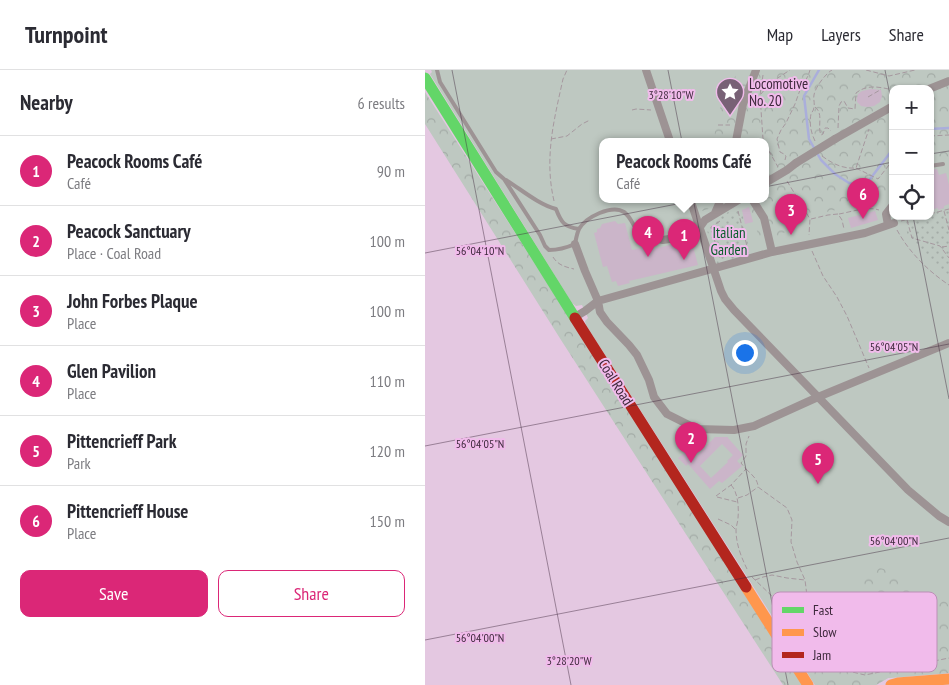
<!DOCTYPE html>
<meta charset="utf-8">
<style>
body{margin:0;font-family:"PT Sans Narrow",sans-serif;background:#f7f7f7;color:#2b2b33}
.controls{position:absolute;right:15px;top:15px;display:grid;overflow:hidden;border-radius:10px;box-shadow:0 1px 4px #0004}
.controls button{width:45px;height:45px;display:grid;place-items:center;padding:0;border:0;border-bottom:1px solid #e1e1e2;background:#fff;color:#2b2b33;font:25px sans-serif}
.you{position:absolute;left:319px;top:282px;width:18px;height:18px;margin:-12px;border:4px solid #fff;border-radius:50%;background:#1a73e8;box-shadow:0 0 0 8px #1a73e833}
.badge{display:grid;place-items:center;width:32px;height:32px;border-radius:50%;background:#db2777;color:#fff;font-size:16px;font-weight:700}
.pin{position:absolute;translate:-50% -41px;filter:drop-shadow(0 1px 2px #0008)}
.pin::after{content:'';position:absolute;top:26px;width:18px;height:15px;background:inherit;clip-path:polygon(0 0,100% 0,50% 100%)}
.popup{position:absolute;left:174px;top:68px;width:170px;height:65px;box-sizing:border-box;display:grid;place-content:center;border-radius:10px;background:#fff;filter:drop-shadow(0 1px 4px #0005);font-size:16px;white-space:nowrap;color:#7c7c81}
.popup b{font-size:19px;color:#2b2b33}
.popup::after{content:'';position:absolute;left:50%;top:100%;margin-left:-10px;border:10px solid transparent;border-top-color:#fff}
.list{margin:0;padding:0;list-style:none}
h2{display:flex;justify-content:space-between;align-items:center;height:65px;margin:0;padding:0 20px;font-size:21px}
h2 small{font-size:16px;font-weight:400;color:#7c7c81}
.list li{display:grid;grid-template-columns:32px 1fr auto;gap:15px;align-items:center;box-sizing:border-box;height:70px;padding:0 20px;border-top:1px solid #e1e1e2}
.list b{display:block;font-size:19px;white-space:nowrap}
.list p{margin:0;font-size:16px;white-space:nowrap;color:#7c7c81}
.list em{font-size:16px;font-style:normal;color:#7c7c81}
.actions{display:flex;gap:10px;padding:15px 20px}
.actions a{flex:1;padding:11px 0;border:1px solid #db2777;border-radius:10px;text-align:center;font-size:18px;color:#db2777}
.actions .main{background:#db2777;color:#fff}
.icon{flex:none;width:28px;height:28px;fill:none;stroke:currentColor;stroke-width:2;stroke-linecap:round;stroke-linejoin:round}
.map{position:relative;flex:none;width:524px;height:615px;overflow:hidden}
header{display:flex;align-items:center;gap:30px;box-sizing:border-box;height:70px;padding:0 25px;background:#fff;border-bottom:1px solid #e1e1e2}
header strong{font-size:24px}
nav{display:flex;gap:28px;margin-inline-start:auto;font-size:18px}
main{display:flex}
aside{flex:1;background:#fff}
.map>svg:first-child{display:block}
.green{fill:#bec8c1;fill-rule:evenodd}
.forest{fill:url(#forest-crowns)}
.garden{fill:url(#garden-dots)}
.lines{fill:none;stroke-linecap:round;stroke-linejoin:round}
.stream{stroke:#aaaedb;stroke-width:2.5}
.building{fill:#cbb5c9;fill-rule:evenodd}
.path{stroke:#a6989f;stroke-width:1;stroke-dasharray:5 2.5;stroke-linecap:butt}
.lane{stroke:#9d9394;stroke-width:4}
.street{stroke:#9d9394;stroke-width:8}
.fast{stroke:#63d668;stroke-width:11}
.slow{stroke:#ff974d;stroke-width:11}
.jam{stroke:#b3261e;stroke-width:11}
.street-bridge{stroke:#9d9394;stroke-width:8}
.ticks{fill:none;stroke:#3e293c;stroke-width:1;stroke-opacity:0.45}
.labels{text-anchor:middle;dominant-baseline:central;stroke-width:4;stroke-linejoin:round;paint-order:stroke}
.poi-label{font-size:15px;fill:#3e293c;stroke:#f1bbeb;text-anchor:start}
.park-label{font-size:15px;fill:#085e2a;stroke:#f1bbeb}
.street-label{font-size:15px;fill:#3e293c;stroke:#f1bbeb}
.key{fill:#f1bbeb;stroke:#bb8fb6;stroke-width:1}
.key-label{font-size:14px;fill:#3e293c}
.ticks-label{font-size:12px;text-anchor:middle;fill:#3e293c;stroke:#f1bbeb;stroke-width:4;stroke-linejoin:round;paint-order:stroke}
</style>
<header>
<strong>Turnpoint</strong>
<nav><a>Map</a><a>Layers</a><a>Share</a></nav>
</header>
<main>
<aside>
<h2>Nearby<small>6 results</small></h2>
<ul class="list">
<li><span class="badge">1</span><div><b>Peacock Rooms Café</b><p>Café</p></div><em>90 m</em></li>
<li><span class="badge">2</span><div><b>Peacock Sanctuary</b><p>Place · Coal Road</p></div><em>100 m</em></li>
<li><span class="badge">3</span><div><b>John Forbes Plaque</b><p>Place</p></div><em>100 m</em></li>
<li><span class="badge">4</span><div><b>Glen Pavilion</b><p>Place</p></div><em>110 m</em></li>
<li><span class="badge">5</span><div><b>Pittencrieff Park</b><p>Park</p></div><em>120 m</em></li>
<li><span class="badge">6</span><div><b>Pittencrieff House</b><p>Place</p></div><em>150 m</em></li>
</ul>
<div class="actions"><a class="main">Save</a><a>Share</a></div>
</aside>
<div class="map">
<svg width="524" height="615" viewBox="0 0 524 615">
<defs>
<pattern id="forest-crowns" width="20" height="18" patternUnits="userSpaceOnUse" patternTransform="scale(1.25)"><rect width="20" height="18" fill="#bec8c1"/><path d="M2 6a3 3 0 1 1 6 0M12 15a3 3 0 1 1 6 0" fill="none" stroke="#a4aca7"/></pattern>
<pattern id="garden-dots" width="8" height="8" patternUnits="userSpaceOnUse" patternTransform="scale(1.25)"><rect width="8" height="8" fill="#bec8c1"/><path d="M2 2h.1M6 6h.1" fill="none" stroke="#a4aca7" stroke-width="1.8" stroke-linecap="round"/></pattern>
</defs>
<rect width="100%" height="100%" fill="#e4c8e1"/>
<path class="green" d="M6,0h518v603l-61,5 -12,7h-61l-25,-41 -204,-319 -1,-4 3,-3 -6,-13 -6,1 -4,-3 -142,-229 2,-2zM468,19h37v127h-37zM178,71h162v58h-162z"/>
<path class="forest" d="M315,0h209v93l-4,-2 -15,2v-74h-37v109l-2,1 -70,14 -60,32 -13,-46h17v-58h-52l11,-50z
M0,22l379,593h-21l-222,-345 -136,-216z
M269,129h39l-12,6 -22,7z
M455,498l18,4 26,21 25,4v76l-61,5 -12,7h-61l-25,-41 75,-10 9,-10 -17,-42 6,-10z"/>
<path class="garden" d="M312,136h3l5,18 -2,1 8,29 -34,10 -11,-37z
M524,137v68l-13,-10 -27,-26 -6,-20 11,-3h16v-4z"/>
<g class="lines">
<path class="stream" d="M394,0l-15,26 5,43 12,21 14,14 14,9 10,3 8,-3 26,-34
M505,59l19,-1"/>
</g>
<path class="building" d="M446,19l10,1 1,6 -2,6 -6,4 -7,1 -6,-1 -4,-4v-4l1,-4 4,-3z
M512,99l2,6 7,-2 3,12v19l-5,2v2l-6,2v-2l-8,2v-40z
M324,137l4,15 -8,2 -3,-14z
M450,141l3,9 -27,8 -3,-10z
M190,151l3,3 7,-1 7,27 21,-5 1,4 28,-7 9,-3 7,26 -69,16 1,2 -12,3 -2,-5 -4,1 -5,-16 -4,1 -9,-34 3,-1v-3l3,-1 2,-4z
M290,367h13v1l15,17 -6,6 5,5 -20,17 -3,-2 -9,8 -22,-25 -2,2 -8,-8 9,-7 7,8zM297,374l11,11 -6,6 1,1 -17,16 -11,-12z"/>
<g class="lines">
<path class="path" d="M441,0l23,6 26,-6
M338,5l-3,20 3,44 1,2
M487,19l9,-3
M336,24l9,-11 20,-13
M443,27l12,-7 1,-1
M390,37c9,7 2,19 6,28l2,-1 2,-6h3l3,3
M207,40l4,-1 15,1
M293,55h12
M413,58l1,-22 2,-4 3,-1 4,7 7,1 1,-16c11,-9 24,-6 37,-3
M505,66l19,-1
M126,69l16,-3 15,-12 8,-4
M390,71c-4,-8 -6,-18 -4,-27 1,-2 3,-4 3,-7 1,-4 -1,-8 0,-12 1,-7 11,-21 18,-25
M340,74l13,23
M397,86c11,8 21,13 34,12l13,-39
M360,90l1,-4 -2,-2 -4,-2 -3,-13 4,-9 5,-7 9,-19 5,-14 8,-14 2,-6
M431,98l22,11 15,-19
M362,111l23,38 -1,16
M129,131c-10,-43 0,-81 9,-122l4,-9
M313,141l10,39
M519,141l5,19
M414,144c12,-2 28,-8 40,-4
M505,144l19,-5
M386,149l17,-4 10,-1 4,6 2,9
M482,150l5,18 28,8 9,12
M295,151l-9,6v1l9,31
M476,151l19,-5
M472,160c12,22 31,41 52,55
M517,177l7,-1
M387,181l11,25 14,21 10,19 22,52
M128,187c5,8 12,10 21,12
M321,399c5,5 12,10 12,18l29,21 5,12 -1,22 6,20 8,18 3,24 -2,17 8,16 17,25 17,9 17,4 84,-17
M306,415c7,7 8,23 7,33 0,4 -2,8 -2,12 0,15 6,29 12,41
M291,426l15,-11 15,-16 -5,-6 5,-7v-12l3,-8
M292,427l20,5
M313,428l9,-3 11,-8
M293,449l13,6 5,5
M327,507l23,22 10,13 11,3 9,6
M330,510l8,-3 9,-2 15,3 18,2"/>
<path class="lane" d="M12,0l3,12 56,90 8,7 36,56 5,11 4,4c10,0 17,-2 26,-6 1,-5 2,-11 4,-15 7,-12 33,-25 45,-17 7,5 9,14 14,19 1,2 5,4 6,5
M505,96l13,-2
M81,110c16,10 32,24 50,29 5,13 8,18 23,20"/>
<path class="street" d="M221,0l24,71
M504,19l20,-8
M410,69l58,-33
M311,71l7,-37 13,-34
M340,113l22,-13 9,-7
M265,129l31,92 4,8 9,11 174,180 31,26 10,6
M327,129l12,19 8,34
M290,143l6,-14
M463,155l-2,-11 7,-9
M219,166l19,4 18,-3 14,-6 5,-4 5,-7 35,-21
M150,174l10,27 13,30 2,11 7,10 22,23 8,10 12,25 5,17 13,17 30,15 37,1 20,-4 64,-29 131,-54
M150,247l10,-6 13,-10 174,-49 93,-19 29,-10"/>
<path class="fast" d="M0,8l150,240"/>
<path class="slow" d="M321,517l62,98
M466,615l7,-2 51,-4"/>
<path class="jam" d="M150,248l171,269"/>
<path class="street-bridge" d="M371,93l39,-24"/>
</g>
<path class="ticks" d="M27,0l119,615M243,0l120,615M460,0l8,40M505,84l19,-3M488,146l36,183M0,183l468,-91M0,376l524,-102M0,570l524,-102"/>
<defs>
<symbol id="sight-pin" viewBox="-11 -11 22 30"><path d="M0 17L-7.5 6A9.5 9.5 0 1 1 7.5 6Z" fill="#786176" stroke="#f1bbeb"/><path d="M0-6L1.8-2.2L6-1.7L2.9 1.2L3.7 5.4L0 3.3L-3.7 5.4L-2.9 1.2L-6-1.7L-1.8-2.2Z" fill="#fff"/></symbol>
</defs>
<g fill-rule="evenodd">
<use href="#sight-pin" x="289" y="6" width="32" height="43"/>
</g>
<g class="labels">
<g class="poi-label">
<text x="324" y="13">Locomotive<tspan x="324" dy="17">No. 20</tspan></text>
</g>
<g class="park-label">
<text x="304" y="162">Italian<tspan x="304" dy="17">Garden</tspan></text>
</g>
<g class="street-label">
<text transform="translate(191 312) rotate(58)">Coal Road</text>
</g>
</g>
<rect x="347" y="522" width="165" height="80" rx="8" class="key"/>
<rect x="357" y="537" width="22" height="6" fill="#63d668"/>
<rect x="357" y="559" width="22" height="7" fill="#ff974d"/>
<rect x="357" y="582" width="22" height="6" fill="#b3261e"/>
<g class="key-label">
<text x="388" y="545">Fast</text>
<text x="388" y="567">Slow</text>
<text x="388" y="590">Jam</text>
</g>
<g class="ticks-label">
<text x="246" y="29">3°28'10"W</text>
<text x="55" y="185">56°04'10"N</text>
<text x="469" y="281">56°04'05"N</text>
<text x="55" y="378">56°04'05"N</text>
<text x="469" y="475">56°04'00"N</text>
<text x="55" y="572">56°04'00"N</text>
<text x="144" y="595">3°28'20"W</text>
</g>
</svg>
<div class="controls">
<button>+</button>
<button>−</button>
<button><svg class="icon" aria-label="locate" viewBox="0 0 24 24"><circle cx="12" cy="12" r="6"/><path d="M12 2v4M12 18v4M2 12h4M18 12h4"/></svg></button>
</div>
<div class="you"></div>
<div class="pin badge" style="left:259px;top:190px">1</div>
<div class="popup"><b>Peacock Rooms Café</b>Café</div>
<div class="pin badge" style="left:266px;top:393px">2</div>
<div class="pin badge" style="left:366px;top:165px">3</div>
<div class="pin badge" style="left:223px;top:187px">4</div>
<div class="pin badge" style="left:393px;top:414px">5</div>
<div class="pin badge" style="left:438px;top:149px">6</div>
</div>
</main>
